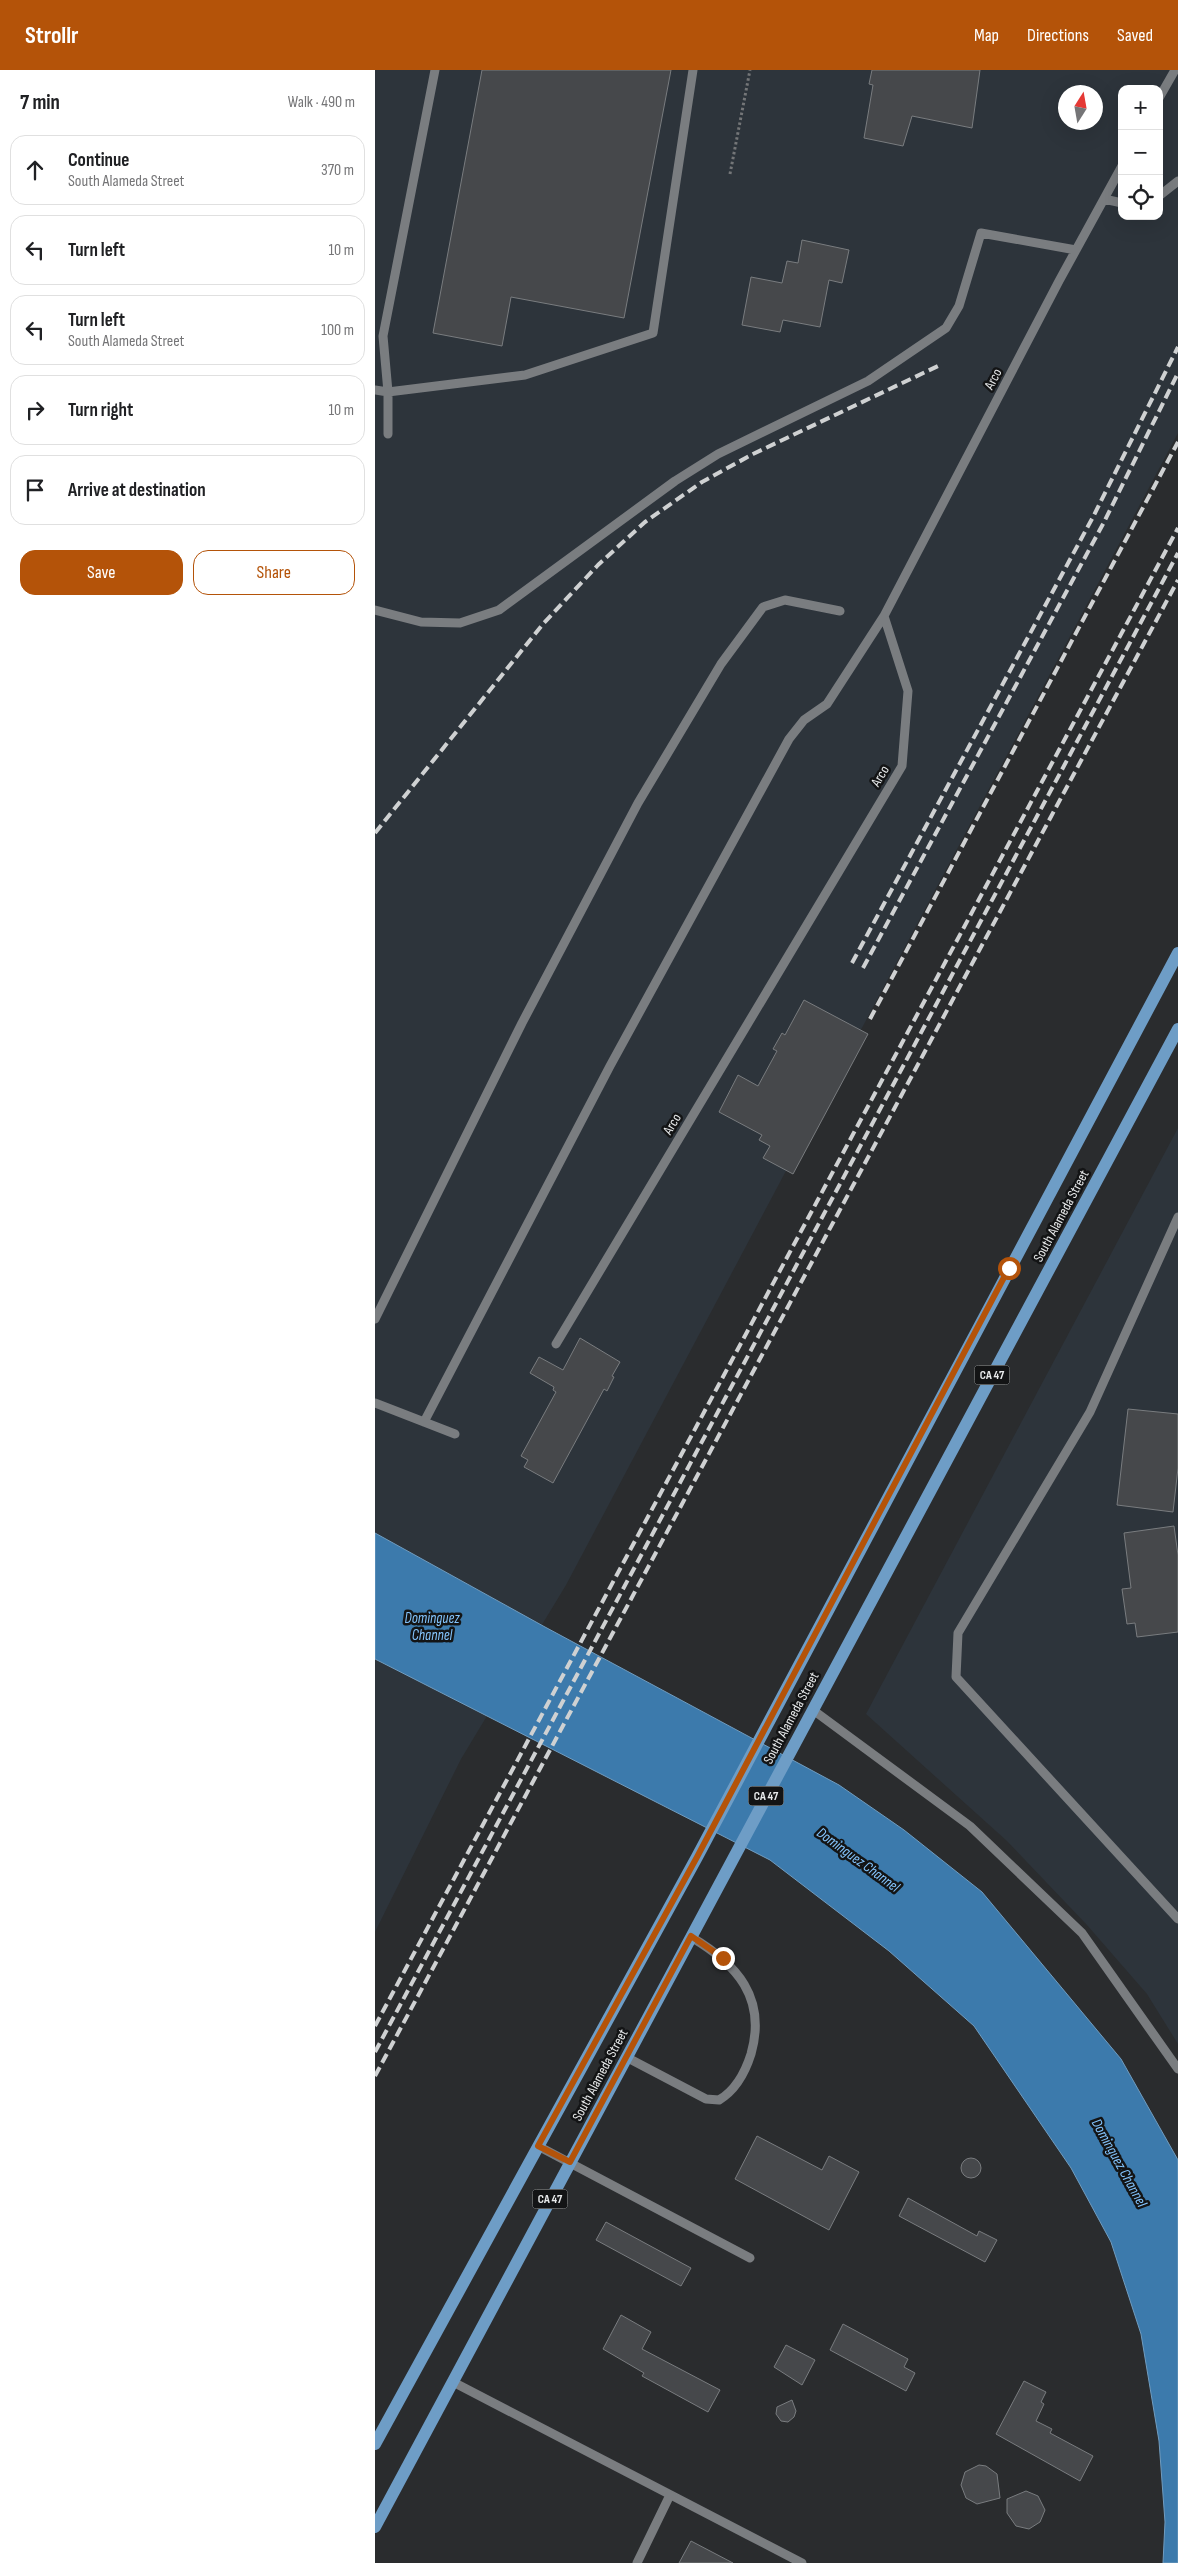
<!DOCTYPE html>
<meta charset="utf-8">
<style>
body{margin:0;font-family:"Sofia Sans Condensed",sans-serif;background:#f6f6f6;color:#202124}
.controls{position:absolute;right:15px;top:15px;display:grid;overflow:hidden;border-radius:10px;box-shadow:0 5px 20px #0002}
.controls button{width:45px;height:45px;display:grid;place-items:center;padding:0;border:0;border-bottom:1px solid #e0e0e0;background:#fff;color:#202124;font:25px sans-serif}
.compass{position:absolute;left:683px;top:15px;width:45px;height:45px;border-radius:50%;background:#fff;box-shadow:0 5px 20px #0002;rotate:11deg}
.stop{position:absolute;width:15px;height:15px;margin:-11px;border:4px solid #b45309;border-radius:50%;background:#fff}
.stop.end{background:#b45309;border-color:#fff;box-shadow:0 1px 5px #0008}
.list{margin:0;padding:0;list-style:none}
h2{display:flex;justify-content:space-between;align-items:center;height:65px;margin:0;padding:0 20px;font-size:21px}
h2 small{font-size:16px;font-weight:400;color:#757577}
.list li{display:grid;grid-template-columns:32px 1fr auto;gap:15px;align-items:center;box-sizing:border-box;height:70px;margin:0 10px 10px;padding:0 10px;border:1px solid #e0e0e0;border-radius:15px}
.list b{display:block;font-size:19px;white-space:nowrap}
.list p{margin:0;font-size:16px;white-space:nowrap;color:#757577}
.list em{font-size:16px;font-style:normal;color:#757577}
.actions{display:flex;gap:10px;padding:15px 20px}
.actions a{flex:1;padding:11px 0;border:1px solid #b45309;border-radius:15px;text-align:center;font-size:18px;color:#b45309}
.actions .main{background:#b45309;color:#fff}
.icon{flex:none;width:28px;height:28px;fill:none;stroke:currentColor;stroke-width:2;stroke-linecap:round;stroke-linejoin:round}
.map{position:relative;flex:none;width:803px;height:2493px;overflow:hidden}
header{display:flex;align-items:center;gap:30px;box-sizing:border-box;height:70px;padding:0 25px;background:#b45309;color:#fff}
header strong{font-size:24px}
nav{display:flex;gap:28px;margin-inline-start:auto;font-size:18px}
main{display:flex}
aside{flex:1;background:#fff}
.map>svg:first-child{display:block}
.built{fill:#2d343b;fill-rule:evenodd}
.water{fill:#3c7aac;stroke:#709cbf}
.building{fill:#46484b;stroke:#797c7f}
.lines{fill:none;stroke-linecap:round;stroke-linejoin:round}
.path{stroke:#747678;stroke-width:3;stroke-dasharray:2.5 2.5;stroke-linecap:butt}
.service{stroke:#7a7d80;stroke-width:9}
.primary{stroke:#6e9dc6;stroke-width:12}
.rail{stroke:#cfd1d2;stroke-width:4;stroke-dasharray:10 5;stroke-linecap:butt}
.route{stroke:#b45309;stroke-width:6}
.labels{text-anchor:middle;dominant-baseline:central;stroke-width:5;stroke-linejoin:round;paint-order:stroke}
.shield{fill:#131415;stroke:#a8aaab;stroke-width:1}
.shield-label{font-size:12px;font-weight:bold;fill:#e8eaeb}
.street-label{font-size:14px;fill:#e8eaeb;stroke:#131415}
.water-label{font-size:15px;font-style:italic;fill:#84c5fe;stroke:#131415}
</style>
<header>
<strong>Strollr</strong>
<nav><a>Map</a><a>Directions</a><a>Saved</a></nav>
</header>
<main>
<aside>
<h2>7 min<small>Walk · 490 m</small></h2>
<ul class="list">
<li><svg class="icon" aria-label="ahead" viewBox="0 0 24 24"><path d="M12 20V5M6 11l6-6 6 6"/></svg><div><b>Continue</b><p>South Alameda Street</p></div><em>370 m</em></li>
<li><svg class="icon" aria-label="left" viewBox="0 0 24 24"><path d="M17 20v-9H6M10 6l-5 5 5 5"/></svg><div><b>Turn left</b></div><em>10 m</em></li>
<li><svg class="icon" aria-label="left" viewBox="0 0 24 24"><path d="M17 20v-9H6M10 6l-5 5 5 5"/></svg><div><b>Turn left</b><p>South Alameda Street</p></div><em>100 m</em></li>
<li><svg class="icon" aria-label="right" viewBox="0 0 24 24"><path d="M7 20v-9h11M14 6l5 5-5 5"/></svg><div><b>Turn right</b></div><em>10 m</em></li>
<li><svg class="icon" aria-label="arrive" viewBox="0 0 24 24"><path d="M6 21V4h12l-3 4 3 4H6"/></svg><div><b>Arrive at destination</b></div></li>
</ul>
<div class="actions"><a class="main">Save</a><a>Share</a></div>
</aside>
<div class="map">
<svg width="803" height="2493" viewBox="0 0 803 2493">
<rect width="100%" height="100%" fill="#2a2c2e"/>
<path class="built" d="M0,0h803v363l-612,1152 -105,174 -86,173zM747,19h37v127h-37zM690,22h30v30h-30z
M803,1058v916l-31,-50 -60,-69 -80,-84 -141,-127z"/>
<path class="water" d="M0,1463l170,94 294,158 65,45 78,62 139,167 57,101v403h-15l2,-41 -6,-81 -18,-107 -30,-92 -40,-74 -97,-142 -85,-75 -119,-91 -395,-201z"/>
<path class="building" d="M107,0h189l-47,248 -113,-21 -9,49 -69,-13z
M497,0h108l-8,58 -60,-12 -9,30 -39,-8 9,-53 -4,-1z
M427,170l47,10 -7,33 -13,-3 -9,47 -37,-7 -3,12 -38,-7 9,-48 31,6 5,-22 11,2z
M429,930l64,34 -75,140 -30,-16 7,-12 -11,-6 3,-5 -43,-23 19,-37 20,11 19,-35 -4,-2 9,-16 3,2z
M205,1268l40,24 -8,14 2,1 -7,14 -3,-2 -51,94 -29,-16 4,-7 -7,-4 35,-64 -3,-2 1,-3 -24,-14 9,-16 24,13z
M753,1339l50,5v54l-5,44 -56,-7z
M799,1456l4,29v77l-41,5 -2,-14 -8,1 -5,-35 9,-1 -7,-55z
M382,2066l65,34 7,-14 30,16 -30,58 -94,-51z
M586 2098a10 10 0 1 1 20 0a10 10 0 1 1-20 0Z
M533,2128l69,38 2,-5 18,9 -12,22 -86,-46z
M231,2152l85,46 -10,18 -85,-46z
M246,2245l30,17 -9,17 78,41 -12,22 -66,-36 2,-3 -41,-24z
M468,2254l65,35 -4,8 11,6 -9,18 -76,-41z
M411,2275l29,15 -13,25 -28,-18z
M649,2311l22,11 -5,10 3,2 -8,17 16,8 -2,4 43,23 -13,25 -84,-47z
M417,2330l4,11 -2,6 -6,5 -7,-1 -5,-7 1,-7z
M604,2395l7,1 11,8 3,24 -23,6 -11,-6 -5,-13 4,-13z
M651,2421l12,5 7,14 -5,12 -11,7 -13,-3 -9,-13v-14z
M316,2471l42,22h-54z"/>
<g class="lines">
<path class="path" d="M355,104l20,-104"/>
<path class="service" d="M784,28l16,-28
M784,126l19,-15
M729,129l18,4
M0,320l13,2 -5,-56 52,-266
M13,364v-42l137,-17 128,-42 40,-263
M0,540l46,12 39,1 39,-13 176,-129 43,-27 150,-73 78,-53 13,-22 22,-73 95,17
M803,1147l-88,195 -132,221 -2,44 222,242
M0,1249l147,-296 116,-220 83,-139 42,-57 22,-7 55,11
M181,1274l346,-578 6,-75 -24,-75 175,-335 63,-115
M0,1333l80,31
M49,1352l186,-356 179,-327 15,-19 23,-16 57,-88
M438,1640l157,116 112,107 96,136
M251,1987l80,42 13,1c17,-10 26,-27 32,-46 16,-56 -14,-90 -60,-117
M163,2076l212,112
M78,2312l349,181
M262,2493l33,-68"/>
<path class="primary" d="M0,2374l322,-587 481,-904
M0,2457l803,-1498"/>
<path class="rail" d="M0,763l168,-209 55,-59 47,-43 57,-40 51,-28 185,-88
M477,893l241,-446 85,-170
M488,898l240,-444 75,-151
M495,949l308,-577
M0,1956l803,-1498
M0,1982l803,-1499
M0,2006l803,-1496"/>
</g>
<g class="lines">
<path class="route" d="M348,1888l-32,-22 -121,226 -32,-16 159,-289 312,-589"/>
</g>
<g class="labels">
<g class="shield">
<rect x="599.5" y="1295.5" width="35" height="19" rx="4"/>
<rect x="373.5" y="1716.5" width="35" height="19" rx="4"/>
<rect x="157.5" y="2119.5" width="35" height="19" rx="4"/>
</g>
<g class="shield-label">
<text x="617" y="1305">CA 47</text>
<text x="391" y="1726">CA 47</text>
<text x="175" y="2129">CA 47</text>
</g>
<g class="street-label">
<text transform="translate(618 309) rotate(-62)">Arco</text>
<text transform="translate(505 706) rotate(-59)">Arco</text>
<text transform="translate(297 1054) rotate(-59)">Arco</text>
<text transform="translate(686 1146) rotate(-62)">South Alameda Street</text>
<text transform="translate(416 1648) rotate(-62)">South Alameda Street</text>
<text transform="translate(225 2005) rotate(-62)">South Alameda Street</text>
</g>
<g class="water-label">
<text x="57" y="1548">Dominguez<tspan x="57" dy="17">Channel</tspan></text>
<text transform="translate(483 1790) rotate(36)">Dominguez Channel</text>
<text transform="translate(744 2093) rotate(61)">Dominguez Channel</text>
</g>
</g>
</svg>
<div class="controls">
<button>+</button>
<button>−</button>
<button><svg class="icon" aria-label="locate" viewBox="0 0 24 24"><circle cx="12" cy="12" r="6"/><path d="M12 2v4M12 18v4M2 12h4M18 12h4"/></svg></button>
</div>
<svg class="compass" viewBox="-18 -18 36 36"><path d="M0-13l5 13h-10z" fill="#e53935"/><path d="M0 13l5-13h-10z" fill="#757577"/></svg>
<div class="stop" style="left:634px;top:1198px"></div>
<div class="stop end" style="left:348px;top:1888px"></div>
</div>
</main>
